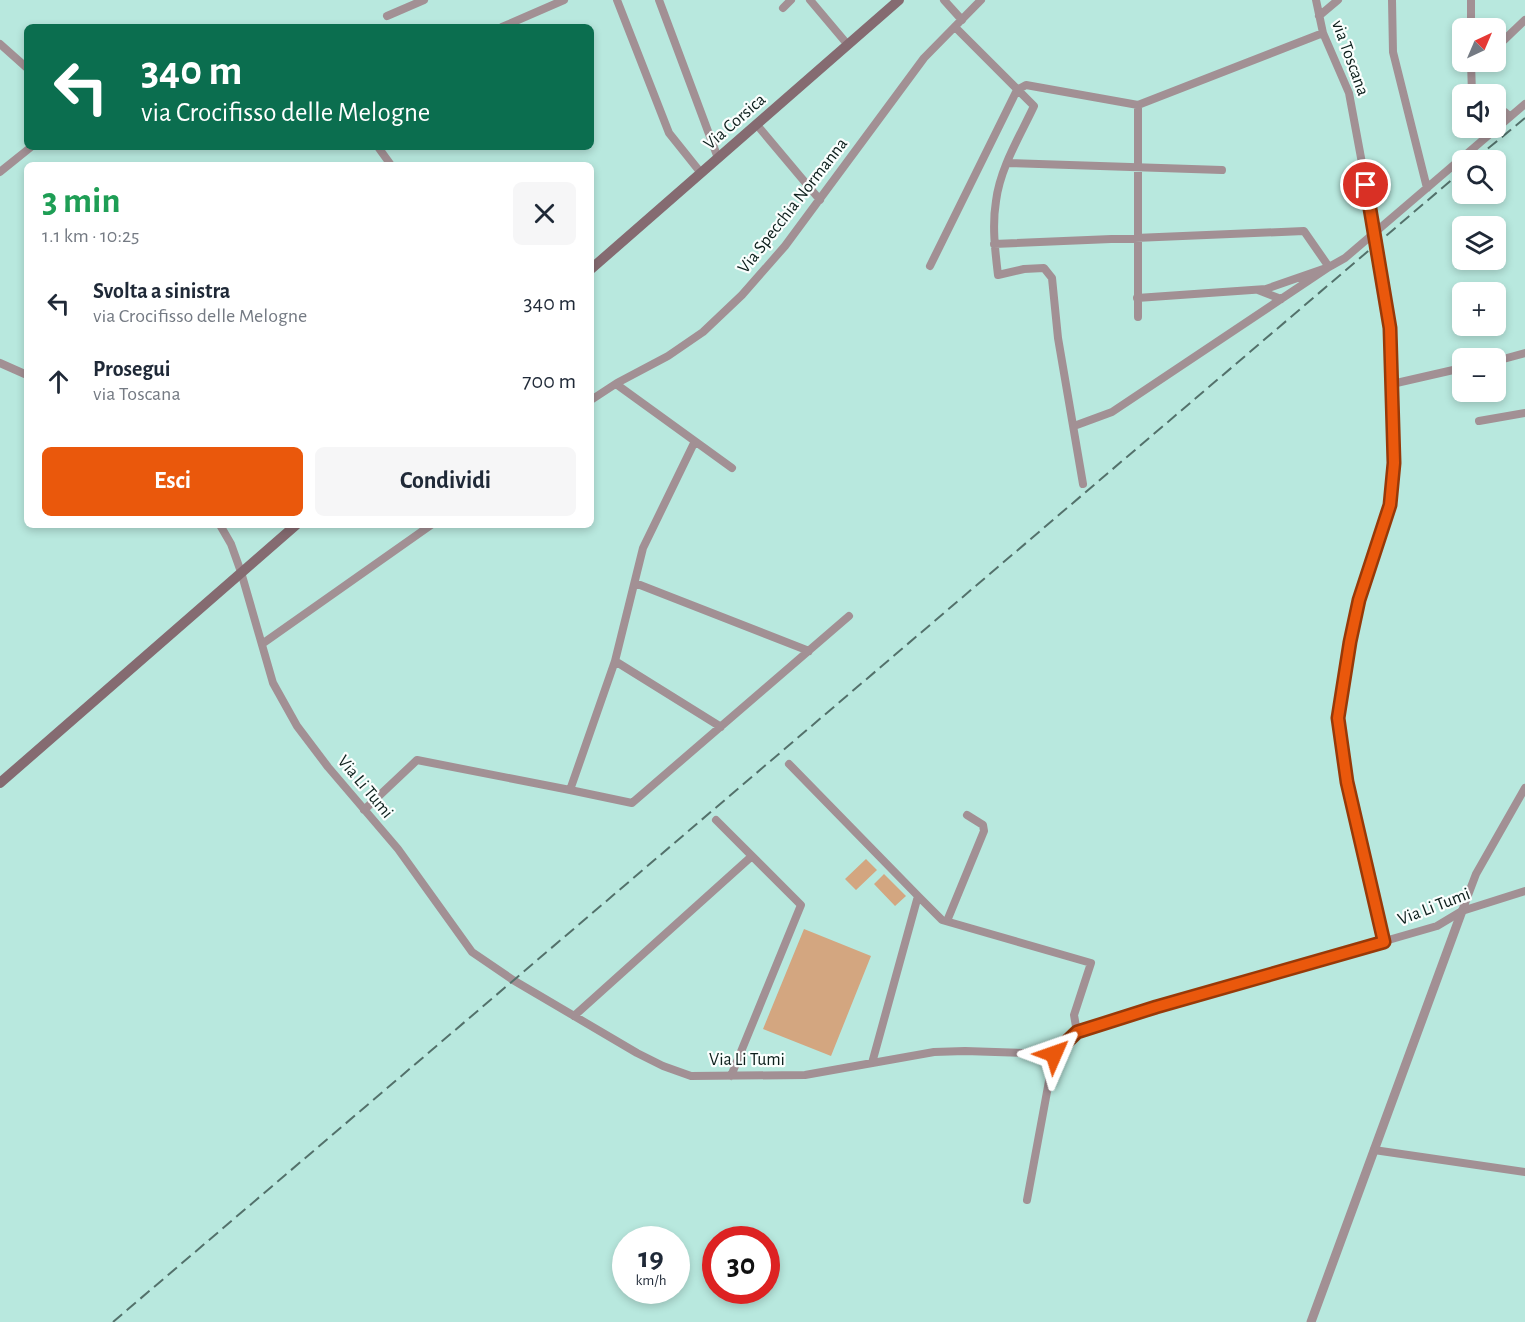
<!DOCTYPE html>
<html lang="it">
<meta charset="utf-8">
<style>
:root{--surface:#fff;--page:#f6f6f7;--text:#1f2937;--muted:#747a83;--accent:#ea580c}
body{margin:0;font-family:"Alegreya Sans",sans-serif;background:var(--page);color:var(--text);height:100vh;display:flex;flex-direction:column;font-size:22px;white-space:nowrap}
*{box-sizing:border-box;margin:0}
p{font-size:20px;color:var(--muted)}
.icon{flex:none;width:33px;height:33px;fill:none;stroke:currentColor;stroke-width:2;stroke-linecap:round;stroke-linejoin:round}
.map{position:relative;flex:1;overflow:hidden}
.side{position:absolute;left:24px;top:162px;width:570px;height:366px;display:flex;flex-direction:column;background:var(--surface);border-radius:9px;box-shadow:0 3px 9px #0003}
.side>*{flex:none}
.top-card{position:absolute;left:24px;top:24px;width:570px;height:126px;border-radius:9px;box-shadow:0 3px 9px #0003;background:#0b6e4f;color:#fff;overflow:hidden}
.needle{width:39px;rotate:44deg}
.buttons{position:absolute;left:1452px;top:18px;display:grid;gap:12px}
.buttons a{display:grid;place-items:center;width:54px;height:54px;border-radius:9px;background:var(--surface);box-shadow:0 3px 9px #0003;font-size:30px}
.speed{position:absolute;left:612px;top:1226px;display:flex;gap:12px;font-size:30px;font-weight:700;text-align:center}
.speed>*{display:grid;place-content:center;width:78px;height:78px;border-radius:50%;background:var(--surface);box-shadow:0 3px 9px #0003;line-height:1}
.speed small{font-size:15px;font-weight:400}
.speed .limit{border:9px solid #d22;background:#fff;color:#111}
.pin{position:absolute;display:grid;place-items:center;width:51px;height:51px;color:#fff;margin:-26px;border:3px solid #fff;border-radius:50%;box-shadow:0 2px 6px #0007}
.me{position:absolute;width:66px;margin:-33px;rotate:47deg;stroke-linejoin:round;filter:drop-shadow(0 0 4px #0008)}
.turn{display:flex;align-items:center;gap:21px;height:126px;padding:0 18px;font-size:27px}
.turn .icon{width:78px;height:78px;stroke-width:2.5}
.turn b{display:block;font-size:42px;line-height:51px}
.round{display:grid;place-items:center;flex:none;width:63px;height:63px;border-radius:9px;background:var(--page)}
.headline{display:flex;align-items:center;justify-content:space-between;height:102px;padding:0 18px}
h1{font-size:36px;font-weight:700;line-height:45px;color:#1e9e55}
.cta{display:flex;gap:12px;margin-top:auto;padding:12px 18px}
.cta a{flex:1;height:69px;border-radius:9px;background:var(--accent);color:#fff;font-size:24px;font-weight:700;line-height:69px;text-align:center}
.cta a+a{background:var(--page);color:var(--text)}
ul{padding:0;list-style:none}
li{display:flex;align-items:center;gap:18px;height:78px;padding:0 18px}
li div{flex:1}
li b{display:block;font-size:22px}
li em{font-style:normal}
.map>svg:first-child{display:block}
.green{fill:#d3a680}
.lines{fill:none;stroke-linecap:round;stroke-linejoin:round}
.minor{stroke:#a29094;stroke-width:8}
.tertiary{stroke:#a29094;stroke-width:9}
.secondary{stroke:#856b71;stroke-width:10}
.rail{stroke:#53716b;stroke-width:2;stroke-dasharray:12 6;stroke-linecap:butt}
.route-casing{stroke:#983908;stroke-width:15}
.route{stroke:#ea580c;stroke-width:10}
.labels{text-anchor:middle;dominant-baseline:central;stroke-width:4.5;stroke-linejoin:round;paint-order:stroke}
.street-label{font-size:18px;fill:#0d1f1c;stroke:#fafefd}
</style>
<div class="map">
<svg width="1525" height="1322" viewBox="0 0 1525 1322">
<rect width="100%" height="100%" fill="#b8e8de"/>
<!-- green -->
<path class="green" d="M866,859L877,870L856,890L845,879Z
M884,874L906,896L895,906L874,884Z
M804,929L871,956L831,1056L763,1029Z"/>
<g class="lines">
<!-- minor -->
<path class="minor" d="M617,0L669,133L701,173
M659,0L718,158
M810,0L848,45
M944,0L962,20
M1316,0L1323,33L1349,93L1377,244L1390,328L1394,463L1390,505L1359,600L1338,718L1347,782L1384,942
M1392,0L1393,52L1427,188
M1471,0V28
M783,8L791,0
M387,16L424,0
M1319,16L1338,0
M502,27L564,0
M955,27L1034,106C1020,136 1000,168 996,201C992,225 995,250 998,275L1024,269L1044,268L1052,278L1058,338L1083,484
M1504,40L1525,20
M0,44L27,68
M1471,62L1472,94
M1138,105V317
M1496,109L1505,112L1510,117
M757,125L820,200
M378,147L391,165
M1007,163L1222,170
M0,172L31,147
M994,244L1304,231L1329,267L1112,412L1074,426
M930,266L1017,90L1026,85L1138,105L1323,33
M1258,290L1281,299
M1137,298L1266,289L1329,267L1345,258L1525,104
M1496,361L1525,353
M0,363L27,375
M616,384L732,468
M1392,384L1462,368
M591,400L617,383L668,356L703,332L742,295L785,246L924,58L981,0
M1479,421L1525,413
M220,525L231,544L241,572L273,683L297,726L328,767L398,849L472,952L513,980L637,1053L663,1066L691,1076L805,1075L934,1052L965,1051L1054,1054L1077,1032L1156,1007L1437,926L1462,911L1525,891
M635,583L809,651
M262,644L431,525
M615,661L721,727
M789,764L918,896L872,1063
M570,790L632,803L849,616
M364,810L417,760L570,790L615,661L643,548L695,441
M716,820L801,905L731,1076
M918,896L942,920L1091,963L1074,1015L1077,1032
M1462,911L1476,874L1525,788
M947,921L984,831L983,825L967,815
M574,1016L752,856
M1374,1150L1525,1172
M1027,1200L1054,1054"/>
<!-- tertiary -->
<path class="tertiary" d="M1311,1322L1462,911"/>
<!-- secondary -->
<path class="secondary" d="M591,269L899,0
M0,783L296,525"/>
<!-- rail -->
<path class="rail" d="M1474,160L1525,118
M113,1322L1462,171"/>
</g>
<g class="lines">
<defs>
<path id="route" d="M1054,1054L1077,1032L1156,1007L1384,942L1347,782L1338,718L1350,642L1359,600L1390,505L1394,463L1390,328L1366,185"/>
</defs>
<!-- route casing -->
<use href="#route" class="route-casing"/>
<!-- route -->
<use href="#route" class="route"/>
</g>
<g class="labels">
<!-- street labels -->
<g class="street-label">
<text transform="translate(1350 58) rotate(70)">via Toscana</text>
<text transform="translate(735 122) rotate(-41)">Via Corsica</text>
<text transform="translate(793 206) rotate(-52)">Via Specchia Normanna</text>
<text transform="translate(365 787) rotate(50)">Via Li Tumi</text>
<text transform="translate(1434 907) rotate(-21)">Via Li Tumi</text>
<text x="747" y="1060">Via Li Tumi</text>
</g>
</g>
</svg>
<div class="buttons">
<a><svg class="needle" viewBox="-14 -14 28 28"><path d="M0-13l5 13h-10z" fill="#e53935"/><path d="M0 13l5-13h-10z" fill="#747a83"/></svg></a>
<a><svg class="icon" aria-label="sound" viewBox="0 0 24 24"><path d="M4 9h4l5-4v14l-5-4H4zM17 9q2 3 0 6"/></svg></a>
<a><svg class="icon" aria-label="search" viewBox="0 0 24 24"><circle cx="10" cy="10" r="6"/><path d="M15 15l6 6"/></svg></a>
<a><svg class="icon" aria-label="layers" viewBox="0 0 24 24"><path d="M12 4l9 5-9 5-9-5zM3 14l9 5 9-5"/></svg></a>
<a>+</a>
<a>−</a>
</div>
<div class="speed"><div>19<small>km/h</small></div><div class="limit">30</div></div>
<div class="pin" style="left:1366px;top:185px;background:#d93025"><svg class="icon" aria-label="arrive" viewBox="0 0 24 24"><path d="M6 21V4h12l-3 4 3 4H6"/></svg></div>
<svg class="me" style="left:1054px;top:1054px" viewBox="-20 -20 40 40"><path d="M0-17L14 15 0 8-14 15z" fill="#ea580c" stroke="#fff" stroke-width="4"/></svg>
<div class="top-card">
<div class="turn"><svg class="icon" aria-label="left" viewBox="0 0 24 24"><path d="M17 20v-9H6M10 6l-5 5 5 5"/></svg><div><b>340 m</b>via Crocifisso delle Melogne</div></div>
</div>
<section class="side">
<div class="headline"><div><h1>3 min</h1><p>1.1 km · 10:25</p></div><a class="round"><svg class="icon" aria-label="close" viewBox="0 0 24 24"><path d="M6 6l12 12M18 6L6 18"/></svg></a></div>
<ul>
<li><svg class="icon" aria-label="left" viewBox="0 0 24 24"><path d="M17 20v-9H6M10 6l-5 5 5 5"/></svg><div><b>Svolta a sinistra</b><p>via Crocifisso delle Melogne</p></div><em>340 m</em></li>
<li><svg class="icon" aria-label="ahead" viewBox="0 0 24 24"><path d="M12 20V5M6 11l6-6 6 6"/></svg><div><b>Prosegui</b><p>via Toscana</p></div><em>700 m</em></li>
</ul>
<div class="cta"><a>Esci</a><a>Condividi</a></div>
</section>
</div>
